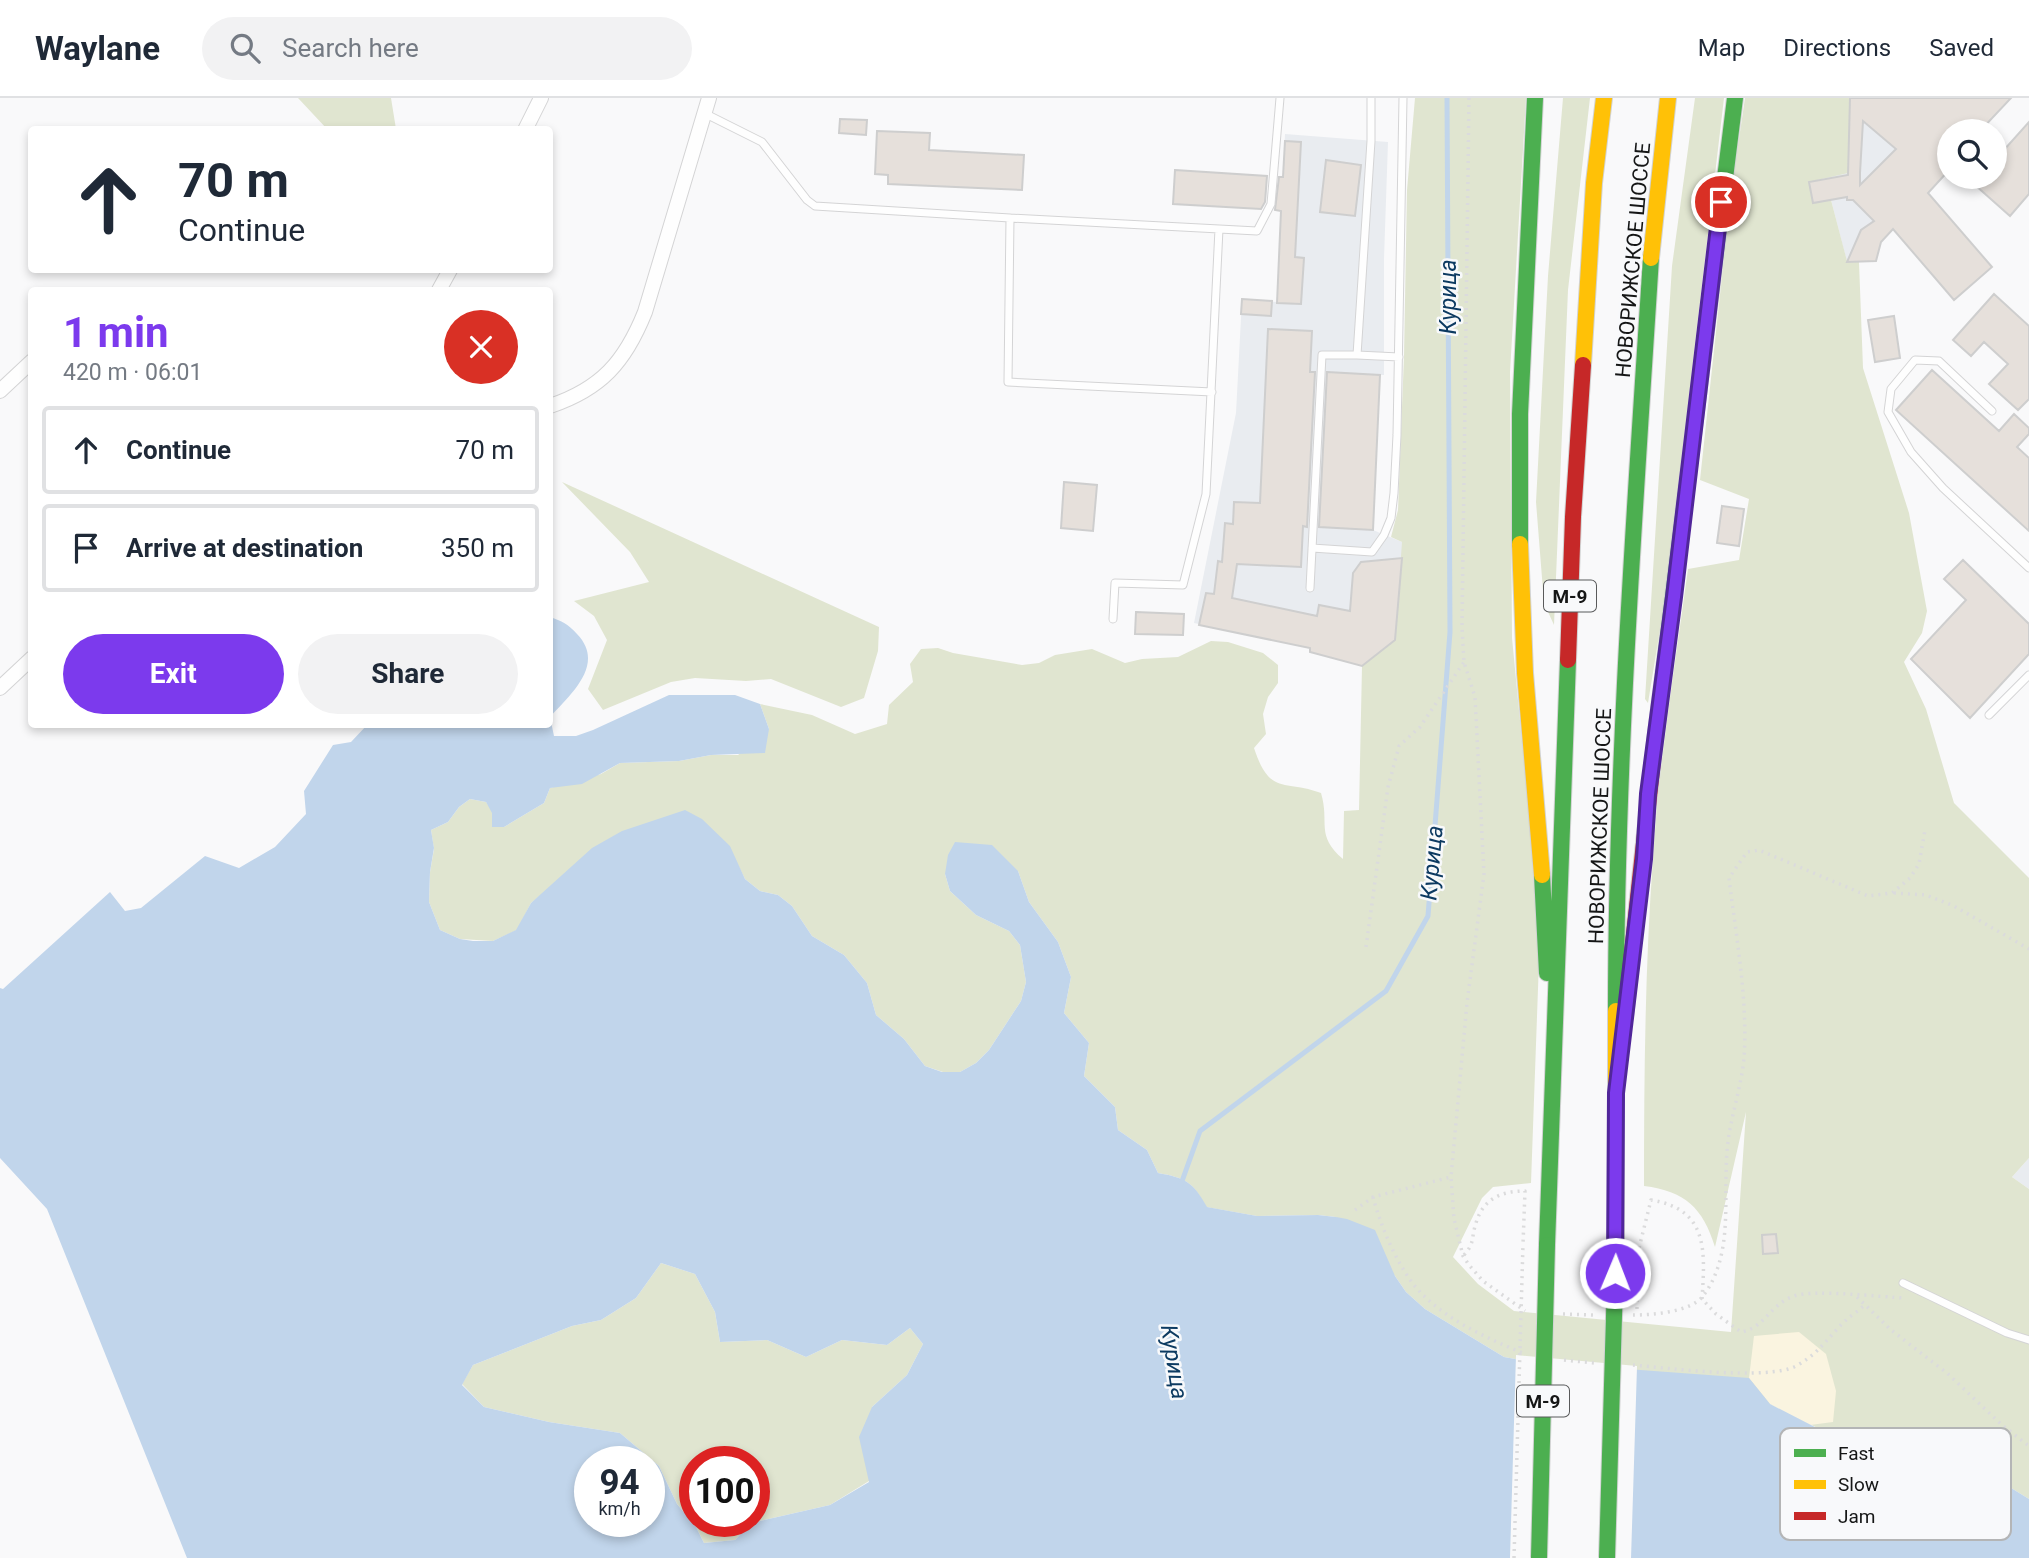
<!DOCTYPE html>
<meta charset="utf-8">
<style>
:root{--surface:#fff;--page:#f2f2f3;--text:#1f2937;--muted:#747a83;--line:#e0e1e3;--accent:#7c3aed}
body{margin:0;font-family:Roboto,sans-serif;background:var(--page);color:var(--text);height:100vh;display:flex;flex-direction:column;font-size:26px;white-space:nowrap}
*{box-sizing:border-box;margin:0}
p{font-size:23px;color:var(--muted)}
.icon{flex:none;width:38px;height:38px;fill:none;stroke:currentColor;stroke-width:2;stroke-linecap:round;stroke-linejoin:round}
.map{position:relative;flex:1;overflow:hidden}
.side{position:absolute;left:28px;top:189px;width:525px;height:441px;display:flex;flex-direction:column;background:var(--surface);border-radius:7px;box-shadow:0 4px 10px #0003}
.side>*{flex:none}
.guide{position:absolute;left:28px;top:28px;width:525px;height:147px;border-radius:7px;box-shadow:0 4px 10px #0003;background:#fff;color:var(--text);overflow:hidden}
.tools{position:absolute;left:1937px;top:21px;display:grid;gap:14px}
.tools a{display:grid;place-items:center;width:70px;height:70px;border-radius:50%;background:var(--surface);box-shadow:0 4px 10px #0003;font-size:35px}
.speed{position:absolute;left:574px;top:1348px;display:flex;gap:14px;font-size:35px;font-weight:700;text-align:center}
.speed>*{display:grid;place-content:center;width:91px;height:91px;border-radius:50%;background:var(--surface);box-shadow:0 4px 10px #0003;line-height:1}
.speed small{font-size:18px;font-weight:400}
.speed .limit{border:10px solid #d22;background:#fff;color:#111}
.pin{position:absolute;display:grid;place-items:center;width:60px;height:60px;color:#fff;margin:-30px;border:4px solid #fff;border-radius:50%;box-shadow:0 2px 7px #0007}
.me{position:absolute;width:77px;margin:-38px;rotate:1deg;stroke-linejoin:round;filter:drop-shadow(0 0 5px #0008)}
.turn{display:flex;align-items:center;gap:24px;height:147px;padding:0 35px;font-size:32px}
.turn .icon{width:91px;height:91px;stroke-width:2.5}
.turn b{display:block;font-size:49px;line-height:60px}
.round{display:grid;place-items:center;flex:none;width:74px;height:74px;border-radius:37px;background:var(--page)}
.headline{display:flex;align-items:center;justify-content:space-between;height:119px;padding:0 35px}
h1{font-size:42px;font-weight:700;line-height:52px;color:var(--accent)}
.action{display:flex;gap:14px;margin-top:auto;padding:14px 35px}
.action a{flex:1;height:80px;border-radius:42px;background:var(--accent);color:#fff;font-size:28px;font-weight:700;line-height:80px;text-align:center}
.action a+a{background:var(--page);color:var(--text)}
ul{padding:0;list-style:none}
li{display:flex;align-items:center;gap:21px;height:88px;margin:0 14px 10px;padding:0 21px;border:4px solid var(--line);border-radius:7px}
li div{flex:1}
li b{display:block;font-size:26px}
li em{font-style:normal}
header{display:flex;align-items:center;gap:42px;box-sizing:border-box;height:98px;padding:0 35px;background:var(--surface);border-bottom:2px solid var(--line)}
header strong{font-size:33px}
nav{display:flex;gap:38px;margin-inline-start:auto;font-size:24px}
.search{width:490px;height:63px;background:var(--page);display:flex;align-items:center;gap:18px;box-sizing:border-box;padding:0 24px;border-radius:38px;color:var(--muted);font-size:26px}
.map>svg:first-child{display:block}
.built{fill:#e9ecf0}
.green{fill:#e0e5d0;fill-rule:evenodd}
.sand{fill:#faf4e0}
.water{fill:#c1d5eb;fill-rule:evenodd}
.pier{fill:#f9f9fa}
.lines{fill:none;stroke-linecap:round;stroke-linejoin:round}
.stream{stroke:#c1d5eb;stroke-width:5}
.building{fill:#e6e0db;stroke:#cecece;stroke-width:2;fill-rule:evenodd}
.lane-casing{stroke:#d4d4d5;stroke-width:9}
.street-casing{stroke:#d4d4d5;stroke-width:16}
.fast-casing{stroke:#d2d3d3;stroke-width:18}
.slow-casing{stroke:#d2d3d3;stroke-width:18}
.jam-casing{stroke:#d2d3d3;stroke-width:18}
.path{stroke:#dbdbdc;stroke-width:3.5;stroke-dasharray:2 5;stroke-linecap:butt}
.lane{stroke:#fefefe;stroke-width:7}
.street{stroke:#fefefe;stroke-width:14}
.fast{stroke:#4caf50;stroke-width:16}
.slow{stroke:#ffc107;stroke-width:16}
.jam{stroke:#c62828;stroke-width:16}
.fast-bridge-casing{stroke:#d2d3d3;stroke-width:18;stroke-linecap:butt}
.path-bridge{stroke:#dbdbdc;stroke-width:3.5;stroke-dasharray:2 5;stroke-linecap:butt}
.fast-bridge{stroke:#4caf50;stroke-width:16}
.route-casing{stroke:#51269a;stroke-width:18}
.route{stroke:#7c3aed;stroke-width:12}
.labels{text-anchor:middle;dominant-baseline:central;stroke-width:5;stroke-linejoin:round;paint-order:stroke}
.shield{fill:#f8f9fb;stroke:#595a5b;stroke-width:2}
.shield-label{font-size:19px;font-weight:bold;fill:#151616}
.street-label{font-size:21px;fill:#151616;stroke:#f8f9fb}
.water-label{font-size:23px;font-style:italic;fill:#0c3a61;stroke:#f8f9fb}
.key{fill:#f8f9fb;stroke:#b4b5b6;stroke-width:2}
.key-label{font-size:19px;fill:#151616}
</style>
<header>
<strong>Waylane</strong>
<div class="search"><svg class="icon" aria-label="search" viewBox="0 0 24 24"><circle cx="10" cy="10" r="6"/><path d="M15 15l6 6"/></svg>Search here</div>
<nav><a>Map</a><a>Directions</a><a>Saved</a></nav>
</header>
<div class="map">
<svg width="2029" height="1460" viewBox="0 0 2029 1460">
<rect width="100%" height="100%" fill="#f9f9fa"/>
<!-- built -->
<path class="built" d="M1850,0H2011L1980,33H1950L1949,71L1881,144L1876,163L1847,164L1831,102L1813,105L1809,84L1827,81Z
M1285,36L1388,44L1384,161V277H1380L1373,432L1402,444V460L1395,542L1362,568L1310,554V550L1194,525L1236,315L1242,201L1277,204Z
M2029,1060V1091L2012,1079Z"/>
<!-- green -->
<path class="green" d="M298,0H391L396,31H327Z
M1415,0H1526L1510,274L1511,412L1512,540L1529,716L1539,863L1531,1085L1493,1089L1482,1100L1453,1159L1478,1186L1514,1213L1731,1234L1746,1014L1715,1149C1703,1110 1685,1093 1644,1088C1644,979 1645,869 1653,760C1659,663 1675,567 1688,471L1739,462L1749,401L1700,382L1731,95L1745,0H1850L1848,75L1809,84L1813,104L1831,102L1847,163L1859,164L1863,270L1909,415L1927,513L1922,535L1904,564L1926,611L1954,705L2029,780V1060L2012,1079L2029,1091V1401L2003,1385L1936,1360L1904,1342L1847,1345L1770,1306L1504,1259L1425,1211L1406,1194L1395,1178L1336,1119L1318,1117L1257,1118L1206,1109C1193,1084 1186,1080 1158,1075L1147,1052L1118,1032L1115,1009L1084,978L1089,945L1064,915L1071,879L1058,844L1029,804L1018,773L945,776L950,793L976,817L1009,833L1020,847L1026,884L1021,903L989,952L976,965L960,974H943L925,968L904,941L876,917L867,885L844,857L812,838L792,808L778,797L760,793L745,781L737,765L552,788L531,805L517,832L493,843L460,841L440,832L429,804L430,774L434,751L431,732L448,724L459,709L470,701L486,704L504,729L544,705L550,690L601,676L620,665L679,663L711,657H738L769,631L760,606L812,617L855,636L887,626L889,607L913,584L910,566L921,551L938,550L953,555L1022,567L1039,565L1055,557L1092,551L1125,565L1142,561L1178,559L1211,543L1228,544L1263,555L1278,567V585L1268,599L1263,616L1266,636L1254,650C1270,699 1285,681 1321,695C1330,725 1315,737 1343,761L1344,713L1359,712L1362,568L1395,542L1402,444L1391,439L1398,412L1404,258L1407,92Z
M1563,0H1590L1568,192L1554,527L1544,505L1536,404L1548,178Z
M1695,0H1724L1665,501L1648,605L1645,601L1672,168Z
M562,384L879,529L878,553L864,600L841,609L771,581L746,583L695,580L671,584L603,612L588,591L607,542L594,518L574,503L649,484L630,454Z
M661,1165L695,1176L715,1214L720,1244L767,1242L806,1259L842,1242L887,1247L910,1230L923,1246L907,1277L872,1309L869,1383L830,1407L751,1425L735,1442L704,1445L696,1429L677,1406L659,1368L620,1335L549,1324L484,1309L462,1286L473,1267L572,1228L601,1222L636,1200ZM695,1363H754V1423H695Z"/>
<!-- sand -->
<path class="sand" d="M1799,1234L1826,1256L1836,1293L1833,1324L1810,1327L1770,1306L1749,1280L1754,1238Z"/>
<!-- water -->
<path class="water" d="M550,519C562,523 568,526 577,536C606,566 571,596 550,619L554,638H576L593,632L669,597H735L760,606L769,631L765,655L711,657L679,663L620,665L582,686L550,690L544,705L504,729H492V715L486,704L470,701L459,709L448,724L431,732L434,750L430,774L429,804L440,832L460,841L473,843H493L516,832L531,805L592,750L622,733L685,712L702,721L730,748L745,781L760,793L778,797L792,808L812,838L844,857L867,885L876,917L904,941L925,968L942,974H960L976,965L989,952L1021,903L1026,884L1020,847L1009,833L976,817L950,793L945,776L948,757L955,744L992,747L1018,773L1029,804L1058,844L1071,879L1064,915L1089,945L1084,978L1115,1009L1118,1032L1147,1052L1158,1075C1186,1080 1193,1084 1207,1109L1257,1118L1318,1117L1336,1119L1347,1121L1375,1132L1395,1178L1406,1194L1425,1211L1504,1259L1532,1264L1749,1280L1770,1306L1846,1345L1904,1342L1936,1360L2003,1385L2029,1401V1460H187L47,1111L0,1060V890L3,891L110,794L125,813L141,810L205,758L239,770L275,749L306,716L304,693L333,647L351,644L367,627L550,626ZM661,1165L695,1176L715,1214L720,1244L767,1242L806,1259L842,1242L887,1247L910,1230L923,1246L907,1277L872,1309L859,1339L869,1384L830,1407L751,1425L735,1442L704,1445L696,1429L677,1406L659,1368L620,1335L549,1324L484,1309L462,1287L473,1267L572,1228L601,1222L636,1200ZM590,1363H649V1423H590Z"/>
<!-- pier -->
<path class="pier" d="M1516,1257L1637,1268L1631,1460H1510Z"/>
<g class="lines">
<!-- stream -->
<path class="stream" d="M1181,1086L1200,1033L1386,893L1428,818L1450,534L1447,0"/>
</g>
<!-- building -->
<path class="building" d="M1850,0H2011L1980,33H1950V71L1928,95L1992,169L1954,202L1893,131L1881,144L1876,163L1847,164L1861,132L1874,123L1853,102H1847V99L1813,105L1809,84L1848,77ZM1863,23L1896,51L1860,87V75Z
M840,21L867,22L866,37L839,35Z
M2029,24V96L2010,118L1966,79H1995V62Z
M877,33L930,35L929,52L1024,57L1022,92L888,86V77L875,76Z
M1285,43L1301,44L1295,159L1304,160L1301,206L1277,205L1281,113L1275,112L1279,79H1283Z
M1326,62L1361,67L1355,118L1320,114Z
M1175,72L1267,78L1265,104L1261,111L1173,106Z
M1994,196L2029,228V301L2018,312L1989,286L2008,266L1984,244L1971,258L1953,242Z
M1242,201L1272,203L1271,218L1241,216Z
M1894,218L1900,260L1875,264L1868,222Z
M1268,231L1312,233L1310,274H1315L1307,429L1303,428L1301,469L1237,466L1232,500L1317,518L1319,507L1350,513L1353,475L1361,464L1402,460L1395,542L1362,568L1310,554V550L1199,527L1206,495L1214,496L1218,463L1222,464L1225,425L1233,426L1234,404L1260,405Z
M1932,272L1999,333L2014,316L2029,330V336L2017,349L2029,360V433L1896,312Z
M1327,274L1380,277L1373,432L1319,429Z
M1064,384L1097,387L1093,433L1061,430Z
M1722,408L1744,411L1739,448L1717,445Z
M1963,462L2029,526V556L1970,620L1911,561L1966,502L1944,481Z
M1136,514L1184,516L1183,537L1135,536Z
M1776,1136L1778,1155L1763,1156L1762,1137Z"/>
<g class="lines">
<defs>
<path id="lane" d="M704,15L762,44L807,102L815,108L1010,120L1008,284L1212,294
M1010,120L1257,133L1271,106L1280,0
M1357,257L1399,259
M1992,313L1939,263L1915,262L1891,291L1888,314L1911,354L1943,390L2029,470
M1312,450L1372,454L1384,437L1391,420L1394,395L1397,337L1403,0
M1310,490L1322,257H1357L1371,43V0
M1113,521L1115,485L1183,487L1206,396L1219,131
M1989,617L2029,577
M1903,1185L2007,1235L2029,1242"/>
<path id="street" d="M525,32L541,0
M439,192L450,172
M0,293L32,263
M550,308C601,291 625,264 645,214L709,0
M0,590L32,560"/>
<path id="fast" d="M1520,446V316L1535,0
M1656,635L1735,0
M1542,777L1547,875
M1616,913C1616,662 1635,411 1651,160
M1547,1147L1568,562"/>
<path id="slow" d="M1651,160L1668,0
M1583,267L1594,85L1604,0
M1520,446L1525,575L1542,777
M1616,913V1149"/>
<path id="jam" d="M1568,562L1573,419L1583,267
M1625,919L1656,635"/>
</defs>
<!-- lane casing -->
<use href="#lane" class="lane-casing"/>
<!-- street casing -->
<use href="#street" class="street-casing"/>
<!-- fast casing -->
<use href="#fast" class="fast-casing"/>
<!-- slow casing -->
<use href="#slow" class="slow-casing"/>
<!-- jam casing -->
<use href="#jam" class="jam-casing"/>
<!-- path -->
<path class="path" d="M1469,0L1462,529L1464,564L1475,599L1484,776L1467,905L1451,1079L1454,1121L1463,1158L1469,1167L1483,1183L1525,1213
M1894,795L1926,797L1954,808L2029,851
M1366,849L1388,689L1399,648L1420,629L1464,564
M1373,1099C1381,1129 1399,1173 1422,1196C1450,1224 1489,1241 1525,1256
M1355,1112L1373,1099L1451,1079
M1639,1150L1651,1102C1709,1111 1705,1154 1702,1201L1716,1216L1741,1234C1765,1230 1770,1206 1794,1198C1813,1191 1881,1199 1905,1200
M1464,1157C1475,1145 1471,1140 1476,1125C1483,1101 1501,1093 1525,1093L1523,1146
M1857,1199L1891,1232L1947,1275L2002,1327L2029,1348
M1563,1216L1594,1217
M1633,1217C1652,1217 1691,1214 1703,1198C1734,1157 1723,1102 1727,1054C1729,1023 1741,992 1744,960C1748,901 1736,839 1729,780L1747,754L1759,752L1868,798L1892,795L1910,780L1919,766L1925,732
M1564,1262L1594,1265
M1633,1267C1668,1270 1768,1283 1796,1268C1815,1258 1826,1243 1840,1228C1847,1220 1857,1214 1865,1207"/>
<!-- lane -->
<use href="#lane" class="lane"/>
<!-- street -->
<use href="#street" class="street"/>
<!-- fast -->
<use href="#fast" class="fast"/>
<!-- slow -->
<use href="#slow" class="slow"/>
<!-- jam -->
<use href="#jam" class="jam"/>
<defs>
<path id="fast-bridge" d="M1539,1460L1547,1147
M1607,1460L1616,1149"/>
</defs>
<!-- fast-bridge casing -->
<use href="#fast-bridge" class="fast-bridge-casing"/>
<!-- path-bridge -->
<path class="path-bridge" d="M1637,1211L1639,1150
M1514,1460L1523,1146"/>
<!-- fast-bridge -->
<use href="#fast-bridge" class="fast-bridge"/>
</g>
<g class="lines">
<defs>
<path id="route" d="M1615,1175L1616,995L1644,761L1648,696L1674,499L1721,104"/>
</defs>
<!-- route casing -->
<use href="#route" class="route-casing"/>
<!-- route -->
<use href="#route" class="route"/>
</g>
<g class="labels">
<!-- shield labels -->
<g class="shield">
<rect x="1544" y="482.5" width="52" height="31" rx="5"/>
<rect x="1517" y="1287.5" width="52" height="31" rx="5"/>
</g>
<g class="shield-label">
<text x="1570" y="498">М-9</text>
<text x="1543" y="1303">М-9</text>
</g>
<!-- street labels -->
<g class="street-label">
<text transform="translate(1633 162) rotate(-85)">НОВОРИЖСКОЕ ШОССЕ</text>
<text transform="translate(1600 728) rotate(-88)">НОВОРИЖСКОЕ ШОССЕ</text>
</g>
<!-- water labels -->
<g class="water-label">
<text transform="translate(1448 199) rotate(-90)">Курица</text>
<text transform="translate(1432 765) rotate(-85)">Курица</text>
<text transform="translate(1174 1264) rotate(81)">Курица</text>
</g>
</g>
<!-- legend -->
<rect x="1780" y="1330" width="231" height="112" rx="10" class="key"/>
<rect x="1794" y="1351" width="32" height="8" fill="#4caf50"/>
<rect x="1794" y="1382" width="32" height="9" fill="#ffc107"/>
<rect x="1794" y="1414" width="32" height="8" fill="#c62828"/>
<g class="key-label">
<text x="1838" y="1362">Fast</text>
<text x="1838" y="1393">Slow</text>
<text x="1838" y="1425">Jam</text>
</g>
</svg>
<div class="tools">
<a><svg class="icon" aria-label="search" viewBox="0 0 24 24"><circle cx="10" cy="10" r="6"/><path d="M15 15l6 6"/></svg></a>
</div>
<div class="speed"><div>94<small>km/h</small></div><div class="limit">100</div></div>
<div class="pin" style="left:1721px;top:104px;background:#d93025"><svg class="icon" aria-label="arrive" viewBox="0 0 24 24"><path d="M6 21V4h12l-3 4 3 4H6"/></svg></div>
<svg class="me" style="left:1615px;top:1175px" viewBox="-20 -20 40 40"><circle r="17" fill="#7c3aed" stroke="#fff" stroke-width="3"/><path d="M0-11L8 9 0 5-8 9z" fill="#fff"/></svg>
<div class="guide">
<div class="turn"><svg class="icon" aria-label="ahead" viewBox="0 0 24 24"><path d="M12 20V5M6 11l6-6 6 6"/></svg><div><b>70 m</b>Continue</div></div>
</div>
<section class="side">
<div class="headline"><div><h1>1 min</h1><p>420 m · 06:01</p></div><a class="round" style="background:#d93025;color:#fff"><svg class="icon" aria-label="close" viewBox="0 0 24 24"><path d="M6 6l12 12M18 6L6 18"/></svg></a></div>
<ul>
<li><svg class="icon" aria-label="ahead" viewBox="0 0 24 24"><path d="M12 20V5M6 11l6-6 6 6"/></svg><div><b>Continue</b></div><em>70 m</em></li>
<li><svg class="icon" aria-label="arrive" viewBox="0 0 24 24"><path d="M6 21V4h12l-3 4 3 4H6"/></svg><div><b>Arrive at destination</b></div><em>350 m</em></li>
</ul>
<div class="action"><a>Exit</a><a>Share</a></div>
</section>
</div>
